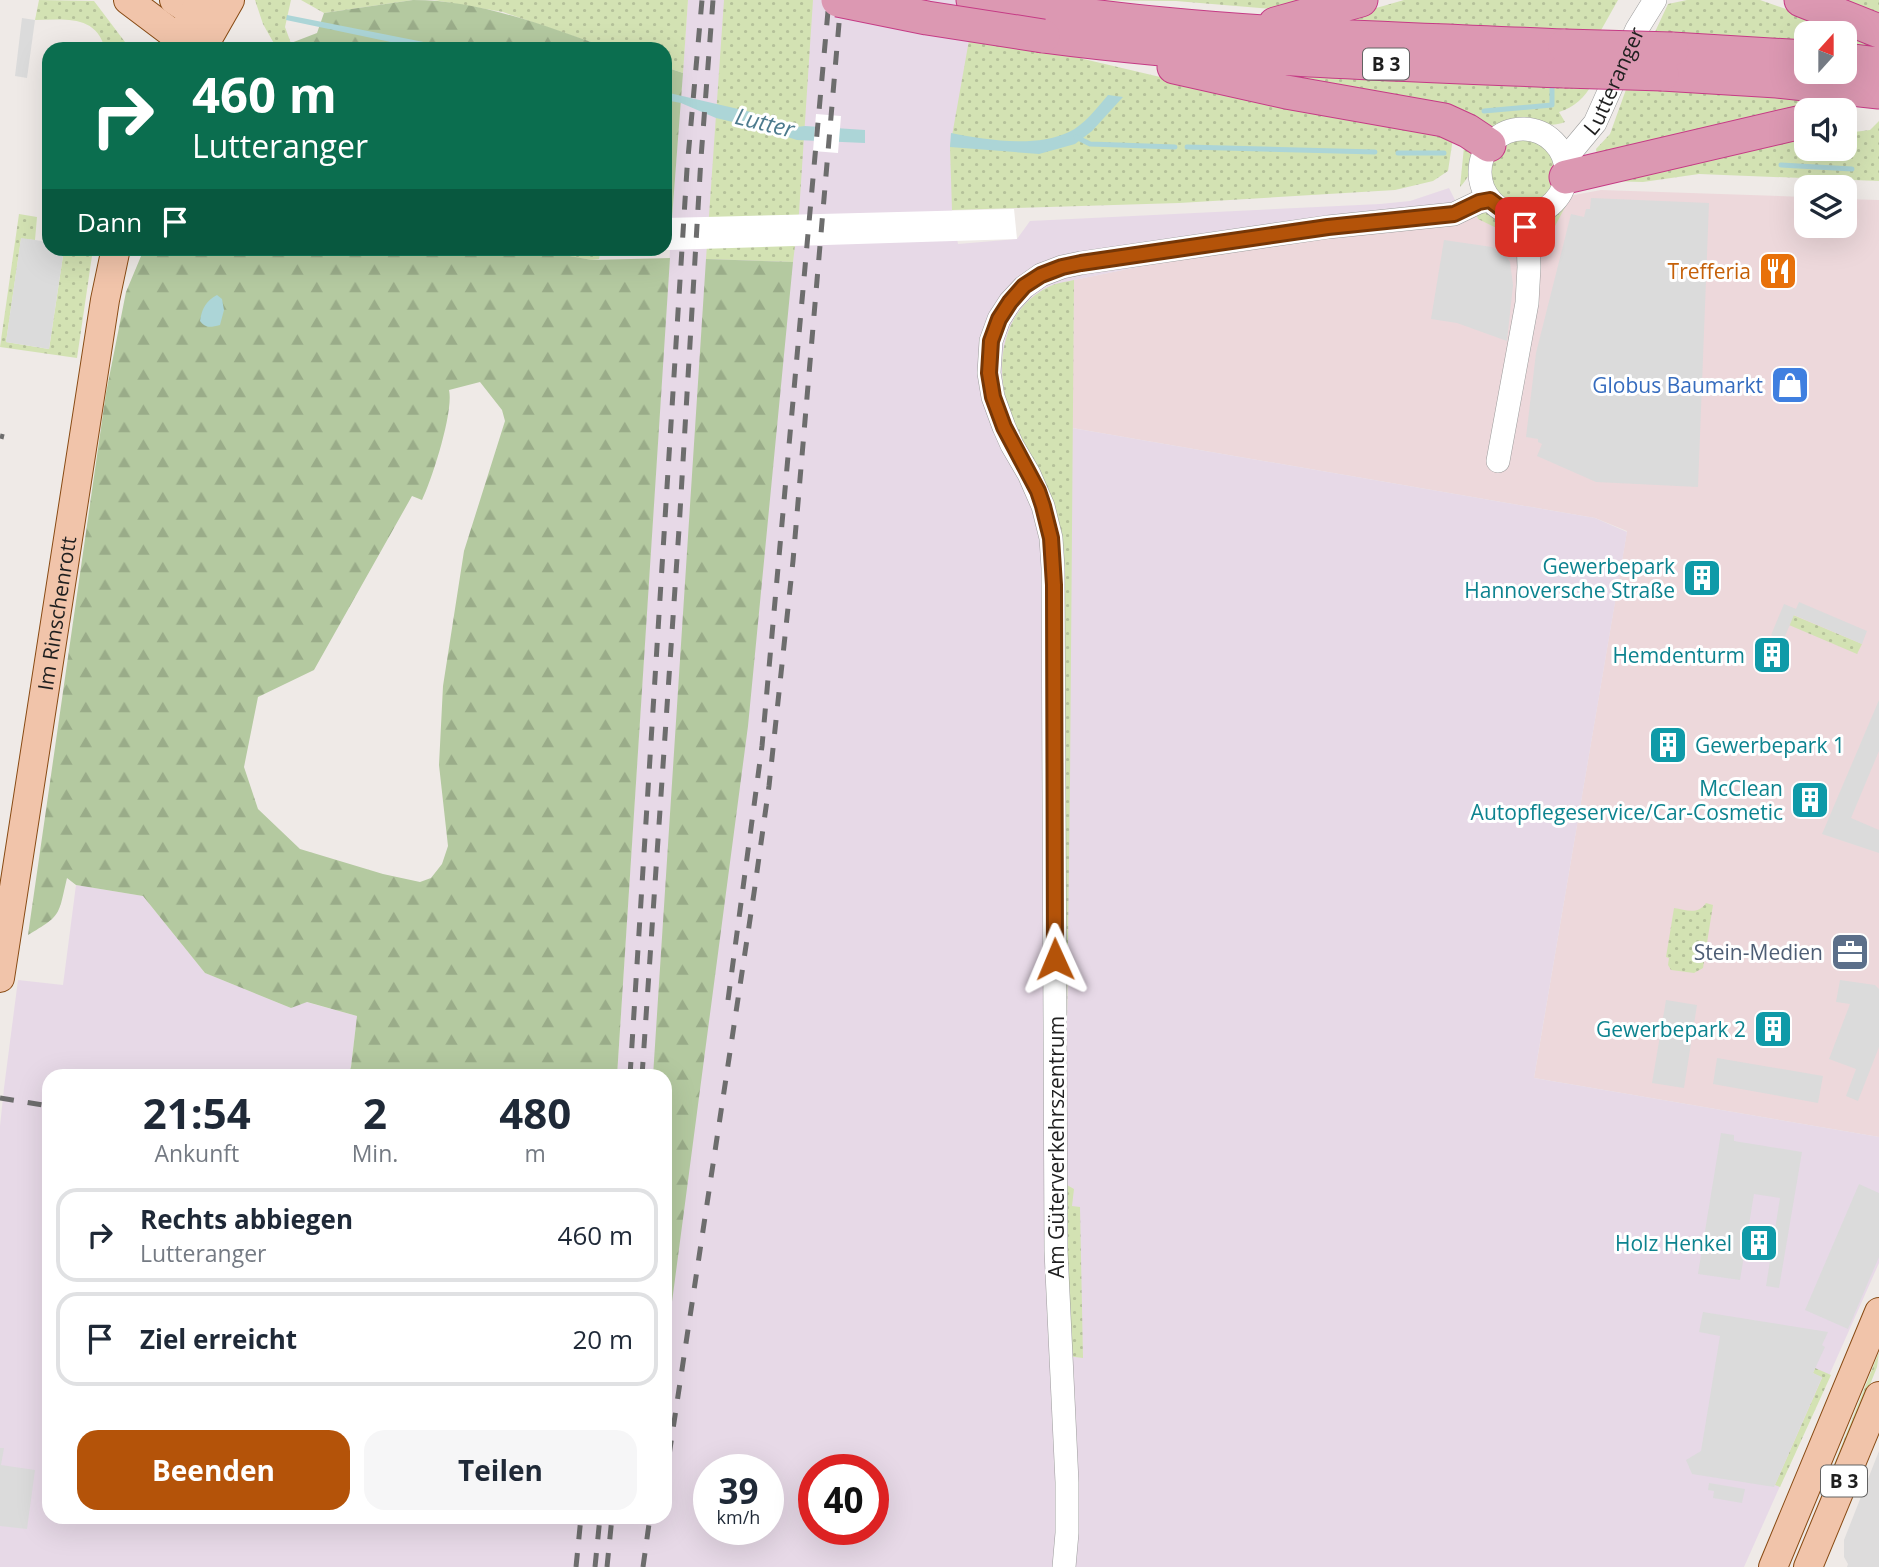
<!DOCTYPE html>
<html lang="de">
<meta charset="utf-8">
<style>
:root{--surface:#fff;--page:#f6f6f7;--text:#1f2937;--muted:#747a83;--line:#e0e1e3;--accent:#b45309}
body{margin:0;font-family:"Open Sans",sans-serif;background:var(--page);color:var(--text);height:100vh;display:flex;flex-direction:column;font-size:26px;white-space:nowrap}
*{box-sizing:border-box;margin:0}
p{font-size:23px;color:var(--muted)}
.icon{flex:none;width:38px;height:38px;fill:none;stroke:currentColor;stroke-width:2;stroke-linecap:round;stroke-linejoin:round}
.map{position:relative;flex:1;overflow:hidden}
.side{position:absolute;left:42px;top:1069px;width:630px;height:455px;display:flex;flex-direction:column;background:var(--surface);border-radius:21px;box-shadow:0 7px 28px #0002}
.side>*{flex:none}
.hud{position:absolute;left:42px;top:42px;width:630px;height:214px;border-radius:21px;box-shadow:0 7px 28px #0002;background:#0b6e4f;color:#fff;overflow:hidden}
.needle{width:46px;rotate:21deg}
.fabs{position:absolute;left:1794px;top:21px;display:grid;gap:14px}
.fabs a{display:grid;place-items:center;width:63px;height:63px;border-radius:14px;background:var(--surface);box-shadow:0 7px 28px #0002;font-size:35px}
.speed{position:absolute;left:693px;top:1454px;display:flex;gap:14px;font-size:35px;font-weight:700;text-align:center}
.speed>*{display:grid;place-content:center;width:91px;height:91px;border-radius:50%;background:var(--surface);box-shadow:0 7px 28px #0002;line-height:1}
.speed small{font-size:18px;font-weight:400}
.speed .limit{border:10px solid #d22;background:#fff;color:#111}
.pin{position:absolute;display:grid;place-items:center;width:60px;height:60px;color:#fff;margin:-30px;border-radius:14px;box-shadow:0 4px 10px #0006}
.me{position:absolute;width:77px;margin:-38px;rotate:359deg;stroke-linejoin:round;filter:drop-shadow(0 0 5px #0008)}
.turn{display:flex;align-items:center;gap:24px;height:147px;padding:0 35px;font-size:32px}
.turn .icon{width:91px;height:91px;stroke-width:2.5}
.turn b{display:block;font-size:49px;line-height:60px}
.then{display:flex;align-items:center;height:66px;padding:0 35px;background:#0003;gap:14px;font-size:26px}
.eta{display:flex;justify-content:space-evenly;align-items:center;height:119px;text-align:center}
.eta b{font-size:42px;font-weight:700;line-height:49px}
.cta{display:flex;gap:14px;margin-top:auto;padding:14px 35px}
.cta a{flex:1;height:80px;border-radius:21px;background:var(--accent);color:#fff;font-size:28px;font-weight:700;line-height:80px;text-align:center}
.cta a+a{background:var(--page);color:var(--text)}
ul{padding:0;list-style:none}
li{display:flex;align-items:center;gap:21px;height:94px;margin:0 14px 10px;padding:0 21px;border:4px solid var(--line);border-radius:21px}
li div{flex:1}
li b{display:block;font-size:26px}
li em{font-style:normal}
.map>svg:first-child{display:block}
.residential{fill:#dddcdc}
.commercial{fill:#edd8db}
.industrial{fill:#e7d9e7;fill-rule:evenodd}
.grass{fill:url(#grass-dots)}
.forest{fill:url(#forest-firs);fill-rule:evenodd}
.parking{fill:#dbdbdb}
.water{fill:#acd5d7}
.pier{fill:#fff}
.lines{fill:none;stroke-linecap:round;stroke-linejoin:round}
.stream{stroke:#acd5d7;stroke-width:5}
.minor-casing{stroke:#9c9c9c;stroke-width:24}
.major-casing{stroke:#884a13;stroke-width:30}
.highway-casing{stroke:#c53b85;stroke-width:35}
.minor{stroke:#fff;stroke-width:23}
.major{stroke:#f1c4aa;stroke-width:28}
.highway{stroke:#dc98b2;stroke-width:33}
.rail{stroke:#6d6d6d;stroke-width:5;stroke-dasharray:14 14;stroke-linecap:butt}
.highway-bridge-casing{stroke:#c53b85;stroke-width:35;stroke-linecap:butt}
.highway-bridge{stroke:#dc98b2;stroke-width:33}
.route-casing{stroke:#753606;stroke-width:18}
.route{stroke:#b45309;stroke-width:12}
.labels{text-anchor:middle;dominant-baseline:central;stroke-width:6;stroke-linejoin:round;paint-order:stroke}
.shield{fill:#fff;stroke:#626262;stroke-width:2}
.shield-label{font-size:19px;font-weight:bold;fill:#1f1f1f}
.street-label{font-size:21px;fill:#1f1f1f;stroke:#fff}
.food-label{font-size:21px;fill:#c56008;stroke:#fff;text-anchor:end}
.shop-label{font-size:21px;fill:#366cbe;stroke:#fff;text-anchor:end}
.culture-label{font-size:21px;fill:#0d838f;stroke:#fff;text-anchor:end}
.service-label{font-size:21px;fill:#4e5e75;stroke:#fff;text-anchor:end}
.water-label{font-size:23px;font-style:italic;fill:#4c7a8d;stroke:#fff}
</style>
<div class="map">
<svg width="1879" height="1567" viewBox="0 0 1879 1567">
<defs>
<pattern id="grass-dots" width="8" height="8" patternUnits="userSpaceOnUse" patternTransform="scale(1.75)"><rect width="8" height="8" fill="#d3e2b3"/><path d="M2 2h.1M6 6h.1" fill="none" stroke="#b5c19a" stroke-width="1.8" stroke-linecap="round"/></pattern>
<pattern id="forest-firs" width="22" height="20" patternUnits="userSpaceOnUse" patternTransform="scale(1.75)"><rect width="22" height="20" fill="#b4c9a0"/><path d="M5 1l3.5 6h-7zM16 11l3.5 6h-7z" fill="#9aac89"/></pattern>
</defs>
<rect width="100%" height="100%" fill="#efeae7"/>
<!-- residential -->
<path class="residential" d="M1879,1451V1567H1847L1848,1564L1844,1557V1540Z"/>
<!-- commercial -->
<path class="commercial" d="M1601,190L1806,197V226H1844L1845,199L1879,200V1137L1534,1078L1627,531L1595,518L1072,428L1074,280L1206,253L1476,213Z"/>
<!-- industrial -->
<path class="industrial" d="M688,0H978L952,210L958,244L1017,239L1030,221L1380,204L1410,201L1449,188L1464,218L1206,253L1074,280L1072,428L1595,518L1627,532L1534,1078L1879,1137V1263L1744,1567H0V1126L4,1088L18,980L63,985L76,885L143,896L205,973L291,1008L306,1002L357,1016L351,1067L348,1076H49V1517H665V1076H617L672,218ZM709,1470H768V1530H709ZM814,1470H873V1530H814Z"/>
<!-- grass -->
<path class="grass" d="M39,0L94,1L125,42L124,49H105C96,14 64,20 35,20Z
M255,0H291L285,27L293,49H279L276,47L263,24Z
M301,0H413L324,13Z
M434,0H688L683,73L665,67V49H611L503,12Z
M724,0H813L799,213L793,262L706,259Z
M1065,0H1322L1272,9L1176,1Z
M1404,0H1618L1600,32L1324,23Z
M1687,0H1760L1879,41V51L1845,48L1844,33H1806V43L1654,34L1668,4Z
M1830,0H1879V19Z
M969,40L1041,49L1284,106L1453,138L1448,171L1433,181L1395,190L1179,203L952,210L950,147Z
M1222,66L1593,83C1584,98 1575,107 1559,112L1565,122C1552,127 1544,124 1531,121C1516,119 1501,124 1489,134Z
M1628,84L1860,101L1598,162L1596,149L1610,134Z
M1879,121V181L1699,174L1643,182L1605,181L1806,133V149H1844L1845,130L1846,133L1870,130Z
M1489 171a34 34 0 1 1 68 0a34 34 0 1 1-68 0Z
M1464,147L1470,148C1475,164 1471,175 1460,187Z
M1570,192H1573L1554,228L1549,229C1551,214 1561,204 1570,192Z
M1487,212L1504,218L1515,233L1511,235L1478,219L1476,213Z
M19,214L37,217L35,240L21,239L6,342L49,349L64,249H93L77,358L0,347Z
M525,249H601L599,259L592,260Z
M1074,280L1070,782L1065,1184L1074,1189L1072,1206L1080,1207L1083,1358L1067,1356L1061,811L1063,546C1060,528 1057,511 1050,494C1041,471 1026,451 1016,428C993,380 995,314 1048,287C1056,283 1065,282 1074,280Z
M1793,615L1862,644L1857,654L1789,625Z
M1706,903L1713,905L1703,968L1694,973L1671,970L1668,965L1669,958L1666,957L1674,908C1686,910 1698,915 1706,903Z
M1879,1352L1877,1367L1827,1493L1823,1492Z
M1815,1368L1831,1375L1780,1487L1775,1485L1822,1378L1813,1373Z"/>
<!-- forest -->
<path class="forest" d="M413,0C482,0 547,27 611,49H293L291,43L317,33L324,13Z
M665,67L683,73L672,218H665Z
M525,248L592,260L670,258L617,1076H348L351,1067L357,1016L307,1002L291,1008L205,973L143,896L76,885L67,878C58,916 62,915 28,935L106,393L126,292L144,249ZM480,382L502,410L505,421L464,551L443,686L439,765L448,846L442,864L431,878L420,882L383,874L300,849L258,809L244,767L258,697L314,670L412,496L422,500C432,480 454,411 449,390Z
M706,259L793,262L748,726L665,1355V1076H653Z"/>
<!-- parking -->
<path class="parking" d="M22,18L35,20L27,78L15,76Z
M1591,198L1709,203L1698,487L1596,482L1537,456L1542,444L1538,442V439L1526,437L1536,353L1571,214L1584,217L1586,209H1590Z
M21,238L49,242V248L64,249L49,349L6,342Z
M1444,240L1492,247L1506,256L1510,262L1513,285L1507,341L1457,323L1431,319Z
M1799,602L1867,631L1862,644L1794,615L1783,641L1771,635L1784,604L1796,609Z
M1879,700V751L1851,818L1879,830V853L1822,834Z
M1840,980L1875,985L1879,989V1047L1858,1101L1846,1096L1856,1069L1829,1059L1850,1004L1836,1002Z
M1666,1000L1697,1005L1684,1088L1652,1083Z
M1717,1058L1823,1076L1818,1103L1713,1084Z
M1721,1133L1734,1135V1141L1802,1152L1779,1288L1766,1286L1780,1198L1754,1194L1740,1280L1698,1274Z
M1859,1184L1879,1193V1257L1848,1329L1805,1310Z
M1703,1312L1828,1332L1822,1345L1825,1347L1813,1373L1822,1377L1774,1487L1692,1474L1686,1460L1701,1451L1720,1336L1699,1332Z
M0,1448H4L1,1465L35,1470L27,1529L0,1526Z
M1709,1483L1745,1489L1742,1503L1713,1498L1714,1491L1708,1490Z"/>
<!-- water -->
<path class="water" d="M287,15L459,49H424L286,20Z
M665,92L751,112L778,125L788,128L805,126L865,130V143L797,140L762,129L716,118L681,103L665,100Z
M1108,95L1123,97L1092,131L1075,144L1039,154L950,147L951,133C986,140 1036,148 1069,132C1084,125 1097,108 1108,95Z
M217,295L222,299L224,310L220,325C211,327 206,329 200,321C202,308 206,301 217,295Z"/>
<!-- pier -->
<path class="pier" d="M816,114L841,116L838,153L813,151Z
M1014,209L1017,239L603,252L604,249L665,248V218Z"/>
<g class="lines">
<!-- stream -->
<path class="stream" d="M1484,111L1552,105V89
M1076,137L1090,144L1175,147
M1187,147L1375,152
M1398,153H1444
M1781,165L1852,169"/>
<defs>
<g id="minor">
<circle cx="1523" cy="172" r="43"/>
<path id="s1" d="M1565,159L1595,123L1637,29L1655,0"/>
<path d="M1498,461L1527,303L1529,267L1528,239L1525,227L1516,214"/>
<path d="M1064,1567L1067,1533V1482L1056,1251L1053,568L1051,538L1043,506L1029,474L1012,445L1004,427L993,397L989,373L991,341L999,319L1010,302L1024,287L1041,275L1062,267L1081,263L1328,227L1454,214L1479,202L1490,200"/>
</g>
<g id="major">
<path d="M128,0L193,49"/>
<path d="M174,0L210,24"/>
<path d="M174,49L201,0"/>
<path d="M202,49L230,0"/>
<path id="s2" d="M0,978L105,300L116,248"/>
<path d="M1773,1567L1879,1312"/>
<path d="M1808,1567L1879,1396"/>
</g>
<path id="highway" d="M973,0C1036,9 1099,18 1163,24C1297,37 1431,40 1565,46
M1801,0L1879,31
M1275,24L1361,0
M1043,36C1216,59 1391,64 1565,71
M1672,49L1806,57
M1844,60L1879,64
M1174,67L1286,92L1444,120L1468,131L1489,145
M1662,74L1777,81L1879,92
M1566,177L1806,121"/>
</defs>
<!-- minor casing -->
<use href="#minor" class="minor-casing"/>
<!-- major casing -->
<use href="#major" class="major-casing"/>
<!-- highway casing -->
<use href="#highway" class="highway-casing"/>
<!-- minor -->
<use href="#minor" class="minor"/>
<!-- major -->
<use href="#major" class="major"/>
<!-- highway -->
<use href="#highway" class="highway"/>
<!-- rail -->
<path class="rail" d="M0,436L4,437
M728,1000L762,746L829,0
M630,1076L687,169L702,0
M642,1076L679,529L701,158L713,0
M0,1098L49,1106
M665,1482L754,893L769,786L793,561L841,0
M576,1567L581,1517
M595,1567L600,1517
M607,1567L612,1517
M643,1567L650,1517"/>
<defs>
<path id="highway-bridge" d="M838,0L927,18L1043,36
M1565,46L1672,49
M1565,71L1662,74"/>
</defs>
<!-- highway-bridge casing -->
<use href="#highway-bridge" class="highway-bridge-casing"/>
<!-- highway-bridge -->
<use href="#highway-bridge" class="highway-bridge"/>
</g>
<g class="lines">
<defs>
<path id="route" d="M1055,959L1054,585L1051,538L1043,506L1038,491L1004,427L993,397L989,373L991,341L999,319L1010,302L1024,286L1041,275L1062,267L1081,263L1328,227L1454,214L1479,202L1490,200L1502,209L1516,214L1525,227"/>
</defs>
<!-- route casing -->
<use href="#route" class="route-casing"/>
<!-- route -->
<use href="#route" class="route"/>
</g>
<!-- icons -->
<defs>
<symbol id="restaurant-square" viewBox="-11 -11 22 22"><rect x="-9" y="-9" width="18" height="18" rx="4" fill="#e8710a" stroke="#fff"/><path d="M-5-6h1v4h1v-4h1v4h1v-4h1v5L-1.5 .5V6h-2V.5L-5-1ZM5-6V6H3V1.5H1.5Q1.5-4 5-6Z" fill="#fff"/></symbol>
<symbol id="shop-square" viewBox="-11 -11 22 22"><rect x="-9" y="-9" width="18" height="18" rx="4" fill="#3f7fe0" stroke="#fff"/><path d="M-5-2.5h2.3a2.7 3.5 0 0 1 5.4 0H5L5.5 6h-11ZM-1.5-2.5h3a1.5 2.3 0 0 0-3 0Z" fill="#fff"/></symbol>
<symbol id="building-square" viewBox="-11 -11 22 22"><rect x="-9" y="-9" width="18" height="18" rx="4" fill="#0f9aa8" stroke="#fff"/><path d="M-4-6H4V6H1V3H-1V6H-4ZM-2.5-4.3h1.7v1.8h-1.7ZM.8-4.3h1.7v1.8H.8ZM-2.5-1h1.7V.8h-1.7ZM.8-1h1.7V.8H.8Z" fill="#fff"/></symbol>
<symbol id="office-square" viewBox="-11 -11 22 22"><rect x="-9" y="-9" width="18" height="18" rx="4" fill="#5c6f8a" stroke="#fff"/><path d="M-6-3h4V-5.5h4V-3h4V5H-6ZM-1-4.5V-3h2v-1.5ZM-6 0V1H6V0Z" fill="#fff"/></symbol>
</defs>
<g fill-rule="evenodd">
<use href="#restaurant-square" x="1756" y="249" width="44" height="44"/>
<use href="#shop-square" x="1768" y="363" width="44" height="44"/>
<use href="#building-square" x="1680" y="556" width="44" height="44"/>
<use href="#building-square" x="1750" y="633" width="44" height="44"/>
<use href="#building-square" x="1646" y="723" width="44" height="44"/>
<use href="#building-square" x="1788" y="778" width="44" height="44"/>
<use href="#office-square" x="1828" y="930" width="44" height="44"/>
<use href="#building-square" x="1751" y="1007" width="44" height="44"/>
<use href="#building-square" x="1737" y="1221" width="44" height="44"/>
</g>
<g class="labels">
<!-- shield labels -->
<g class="shield">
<rect x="1363" y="48.5" width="46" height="31" rx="5"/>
<rect x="1821" y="1465.5" width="46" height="31" rx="5"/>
</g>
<g class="shield-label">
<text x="1386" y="64">B 3</text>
<text x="1844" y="1481">B 3</text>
</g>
<!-- street labels -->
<g class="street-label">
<text stroke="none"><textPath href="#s1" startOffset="93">Lutteranger</textPath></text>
<text stroke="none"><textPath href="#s2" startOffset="369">Im Rinschenrott</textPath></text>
<text transform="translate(1056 1147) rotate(-90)">Am Güterverkehrszentrum</text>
</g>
<!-- food labels -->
<g class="food-label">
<text x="1751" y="271">Trefferia</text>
</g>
<!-- shop labels -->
<g class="shop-label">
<text x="1763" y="385">Globus Baumarkt</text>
</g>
<!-- culture labels -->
<g class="culture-label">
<text x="1675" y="566">Gewerbepark<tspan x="1675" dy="24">Hannoversche Straße</tspan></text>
<text x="1745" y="655">Hemdenturm</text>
<text x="1695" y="745" text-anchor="start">Gewerbepark 1</text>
<text x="1783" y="788">McClean<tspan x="1783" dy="24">Autopflegeservice/Car-Cosmetic</tspan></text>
<text x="1746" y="1029">Gewerbepark 2</text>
<text x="1732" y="1243">Holz Henkel</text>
</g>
<!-- service labels -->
<g class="service-label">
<text x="1823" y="952">Stein-Medien</text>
</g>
<!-- water labels -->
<g class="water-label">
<text transform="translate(765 122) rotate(14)">Lutter</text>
</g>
</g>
</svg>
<div class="fabs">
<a><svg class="needle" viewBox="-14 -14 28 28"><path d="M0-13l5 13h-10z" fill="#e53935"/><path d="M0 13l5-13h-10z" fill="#747a83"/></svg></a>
<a><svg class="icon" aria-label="sound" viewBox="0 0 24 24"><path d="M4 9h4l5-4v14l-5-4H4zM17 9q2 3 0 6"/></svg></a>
<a><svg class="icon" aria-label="layers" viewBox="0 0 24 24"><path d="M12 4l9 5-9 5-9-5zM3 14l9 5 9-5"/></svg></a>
</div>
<div class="speed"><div>39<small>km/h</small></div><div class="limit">40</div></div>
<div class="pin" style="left:1525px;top:227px;background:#d93025"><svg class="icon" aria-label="arrive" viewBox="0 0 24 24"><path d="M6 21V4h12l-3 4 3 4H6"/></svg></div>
<svg class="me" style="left:1055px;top:959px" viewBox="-20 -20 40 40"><path d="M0-17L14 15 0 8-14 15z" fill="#b45309" stroke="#fff" stroke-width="4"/></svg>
<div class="hud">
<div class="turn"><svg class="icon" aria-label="right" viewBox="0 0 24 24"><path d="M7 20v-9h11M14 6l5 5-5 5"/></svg><div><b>460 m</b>Lutteranger</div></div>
<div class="then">Dann<svg class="icon" aria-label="arrive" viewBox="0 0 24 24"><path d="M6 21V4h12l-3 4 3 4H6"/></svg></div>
</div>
<section class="side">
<div class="eta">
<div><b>21:54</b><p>Ankunft</p></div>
<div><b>2</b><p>Min.</p></div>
<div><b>480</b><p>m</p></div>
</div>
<ul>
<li><svg class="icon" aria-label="right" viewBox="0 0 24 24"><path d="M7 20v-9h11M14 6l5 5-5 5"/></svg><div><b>Rechts abbiegen</b><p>Lutteranger</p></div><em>460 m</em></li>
<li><svg class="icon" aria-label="arrive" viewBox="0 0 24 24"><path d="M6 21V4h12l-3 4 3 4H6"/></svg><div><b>Ziel erreicht</b></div><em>20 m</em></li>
</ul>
<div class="cta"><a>Beenden</a><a>Teilen</a></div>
</section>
</div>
